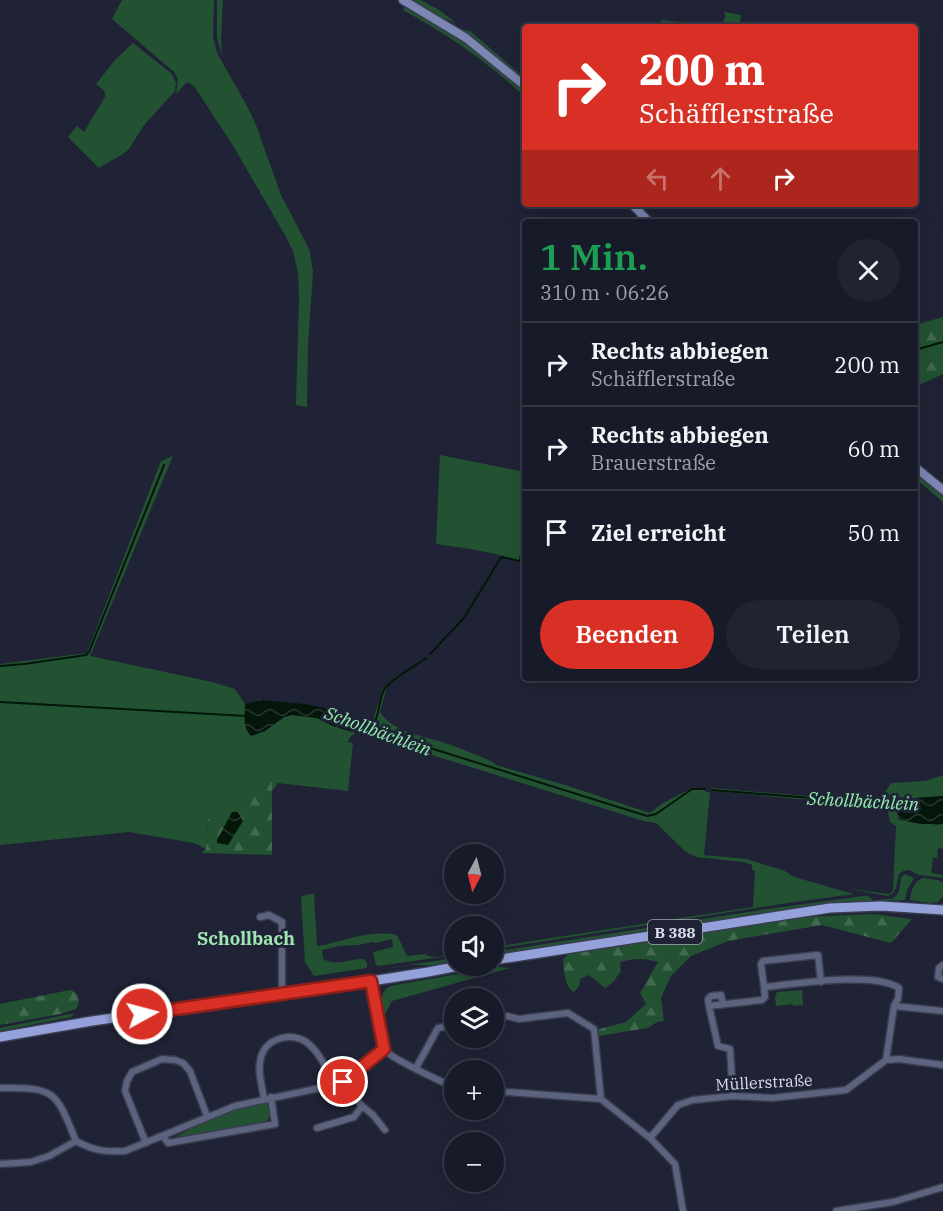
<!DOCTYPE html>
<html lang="de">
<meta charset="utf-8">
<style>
:root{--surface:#171a28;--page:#202330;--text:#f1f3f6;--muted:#9ea1a8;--line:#363845;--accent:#d93025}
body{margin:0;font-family:"IBM Plex Serif",serif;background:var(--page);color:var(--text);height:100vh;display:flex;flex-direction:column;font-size:22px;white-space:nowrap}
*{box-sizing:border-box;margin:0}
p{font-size:20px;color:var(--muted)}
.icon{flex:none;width:33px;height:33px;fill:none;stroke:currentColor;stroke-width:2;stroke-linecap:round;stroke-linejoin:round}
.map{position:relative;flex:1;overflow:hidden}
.drawer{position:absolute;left:522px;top:219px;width:396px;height:462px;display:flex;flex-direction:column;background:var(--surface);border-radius:6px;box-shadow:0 6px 24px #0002,0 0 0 2px var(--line)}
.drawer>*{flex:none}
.top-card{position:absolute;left:522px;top:24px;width:396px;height:183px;border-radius:6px;box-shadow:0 6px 24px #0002,0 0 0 2px var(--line);background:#d93025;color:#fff;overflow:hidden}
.needle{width:39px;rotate:187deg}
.controls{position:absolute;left:444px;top:844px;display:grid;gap:12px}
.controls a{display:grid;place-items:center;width:60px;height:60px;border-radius:50%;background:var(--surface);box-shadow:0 6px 24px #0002,0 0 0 2px var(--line);font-size:30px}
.pin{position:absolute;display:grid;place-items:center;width:51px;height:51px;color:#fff;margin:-26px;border:3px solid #fff;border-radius:50%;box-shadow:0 2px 6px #0007}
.me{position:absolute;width:66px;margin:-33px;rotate:83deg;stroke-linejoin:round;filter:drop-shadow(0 0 4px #0008)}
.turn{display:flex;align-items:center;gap:21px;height:126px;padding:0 18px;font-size:27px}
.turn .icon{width:78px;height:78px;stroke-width:2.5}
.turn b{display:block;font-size:42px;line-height:51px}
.lanes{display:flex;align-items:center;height:57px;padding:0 18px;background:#0003;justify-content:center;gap:30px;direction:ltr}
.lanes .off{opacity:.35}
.round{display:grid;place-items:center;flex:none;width:63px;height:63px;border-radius:32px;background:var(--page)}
.summary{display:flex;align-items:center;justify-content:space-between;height:102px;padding:0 18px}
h1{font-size:36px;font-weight:600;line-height:45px;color:#1e9e55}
.primary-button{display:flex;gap:12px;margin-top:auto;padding:12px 18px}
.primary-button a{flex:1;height:69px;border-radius:36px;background:var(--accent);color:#fff;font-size:24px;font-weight:600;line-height:69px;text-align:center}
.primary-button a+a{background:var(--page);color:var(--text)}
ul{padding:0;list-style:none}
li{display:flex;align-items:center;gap:18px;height:84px;padding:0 18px;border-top:2px solid var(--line)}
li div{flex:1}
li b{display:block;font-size:22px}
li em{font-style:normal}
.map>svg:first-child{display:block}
.green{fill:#225232}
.forest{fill:url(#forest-firs)}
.water{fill:url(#water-waves)}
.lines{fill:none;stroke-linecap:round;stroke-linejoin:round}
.stream{stroke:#031609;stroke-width:2}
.minor-casing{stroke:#393d4e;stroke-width:9}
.secondary-casing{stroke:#393d4e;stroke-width:11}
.primary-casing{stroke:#393d4e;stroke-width:12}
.minor{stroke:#5c637e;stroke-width:6}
.secondary{stroke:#7b86b2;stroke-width:8}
.primary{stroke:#94a1da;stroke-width:9}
.route-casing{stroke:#8d1f18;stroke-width:15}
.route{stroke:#d93025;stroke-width:10}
.labels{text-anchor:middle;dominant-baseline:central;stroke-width:6;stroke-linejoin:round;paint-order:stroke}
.shield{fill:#1f2335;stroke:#a1a5b3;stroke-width:1.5}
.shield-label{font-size:15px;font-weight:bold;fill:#d9dde9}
.street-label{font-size:16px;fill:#d9dde9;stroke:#1f2335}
.water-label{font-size:18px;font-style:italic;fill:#90eeab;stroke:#1f2335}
.neighbourhood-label{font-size:18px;font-weight:bold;fill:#9fe5b2;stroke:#1f2335}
</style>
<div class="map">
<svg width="943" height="1211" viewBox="0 0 943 1211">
<defs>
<pattern id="forest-firs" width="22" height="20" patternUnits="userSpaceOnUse" patternTransform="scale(1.5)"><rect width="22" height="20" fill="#225232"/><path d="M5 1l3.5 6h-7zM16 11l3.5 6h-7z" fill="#426a50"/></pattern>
<pattern id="water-waves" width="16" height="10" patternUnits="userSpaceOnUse" patternTransform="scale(1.5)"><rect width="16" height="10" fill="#031609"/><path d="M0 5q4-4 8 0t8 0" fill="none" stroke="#27372d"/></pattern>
</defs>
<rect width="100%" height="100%" fill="#1f2335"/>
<!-- green -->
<path class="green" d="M122,0H214L213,37L217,53L247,106L256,125L281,195L306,243L310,252L313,272L308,346L307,407L296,405V403L299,297L298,273L293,251L285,235L232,144L194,86L187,82L176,94L178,79L174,72L112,19Z
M217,0H223L221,40L222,56L217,37Z
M411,0H421L439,10L456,23L438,16Z
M406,6C449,30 489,58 525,92V97C488,62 447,34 403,10Z
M724,12L741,15L739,27H660L661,20L719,26C723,22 727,18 724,12Z
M460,29L470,31L525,78V81Z
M133,43L172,74L176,83L175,91L144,125L129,149L123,154L99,168L68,137L77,126L84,132L105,97C106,90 101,88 96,84L115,60Z
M440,455L525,472V538L522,557L525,562V566C506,552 460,548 436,544Z
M173,456L90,656L212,682L235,689L245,704V719L253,735L265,731L284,717L292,715L317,718L333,726L356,733L351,736L347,742L353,743L348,791L278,783L272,791L271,780L251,779L238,798L208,819L206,849L194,843L129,832L0,845V664L87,653L161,461Z
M915,473L943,496V502L915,478Z
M426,657L427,658L387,686L380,712C393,733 426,736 448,744C463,749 478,756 493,762L496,765L565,785L650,813L663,803L692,788H706L705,792H710L704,855L746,859L785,871L794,877L854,894L788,903L494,949V947L753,907L755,871L752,870V865L744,862L696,857L686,852L656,823L644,821L419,751L387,743L384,740L394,737C384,734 377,732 372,723L383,689L385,686L416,666Z
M943,775V796L915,798L897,805L898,818L937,825L943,824V849L938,848L937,858H933L931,873L943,875V878L919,875L909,870L903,871L899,874C896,883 898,894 887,896L851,889L889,894L893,891L896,826L890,822L887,807L711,791V788L879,802L891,783L926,781Z
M905,874L914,878L907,890L905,900L880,901L881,899C900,901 899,892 901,877Z
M922,878L938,880L943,883V896L938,902L930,903L910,900C911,890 913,884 922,878Z
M309,894H314L317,946L325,945C348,939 373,930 397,935L407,956L425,954C433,960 445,955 454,954V955L379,966L376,965L373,953L374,952L393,947L392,939L375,943L373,942L358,945L339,946L322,950L323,959C336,967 351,958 364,959L367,963V968L314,976L305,962L301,897Z
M863,896C868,896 871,896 872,901L824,904L494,955V952L761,910Z
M454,958V962L435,965H406L383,969Z
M498,967L510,968L392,1001L384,1016C382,1003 378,994 390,986Z
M802,990L803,1005L793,1006V1004L776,1006L775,997L777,992Z
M215,997L216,999L170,1006H126L127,1004L172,1003Z
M75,1013L71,1017L61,1019L0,1031V1028Z
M264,1102C273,1108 273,1117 264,1123L177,1138L175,1137C203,1123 233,1108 264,1102Z"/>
<!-- forest -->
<path class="forest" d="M943,317V374L915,387V325Z
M261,776L272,780V855L201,853L206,849L208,819L238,798L251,779Z
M868,914C884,914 897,918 912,919L891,943L822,925L728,941L691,956L671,976L661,998L664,1021L657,1022L648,1028L598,1036L599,1029L626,1022L646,1004L640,993L658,962C645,958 634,958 620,962L621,971L613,982L605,988L589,975L580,979L579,986L574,992C564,986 564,970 563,960L568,954L575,951L786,918Z
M70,990C79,992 81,1002 76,1009L60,1014L0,1025V1004Z"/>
<!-- water -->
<path class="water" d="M261,700C285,703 310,702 333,711C347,716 356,729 372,720C374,732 385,734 395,737L384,740L372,736L349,731L333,726L317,718L292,715L284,717L265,731L251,736C242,726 245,715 245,704Z
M943,796V824H921L900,820L898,818L897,801L915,798Z
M232,812H238L243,821L228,845L217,843V840Z"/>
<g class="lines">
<!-- stream -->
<path class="stream" d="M915,350L943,342
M520,561L522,548L525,534
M430,654L464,618L500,559L503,557L519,561L525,565
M0,666L24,664L86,655L89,652L164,465
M0,702L246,716
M372,727C380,716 378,702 384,690C389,680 416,666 426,658
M395,737L647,816L656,814L692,789H705
M712,790L898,805"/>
<defs>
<path id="minor" d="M260,917L269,915L282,922V994
M943,965L939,968L938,977L943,979
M371,981C372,989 383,1047 386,1051C393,1059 436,1079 449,1085L454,1087
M764,987L761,964L763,961L818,955L821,982
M709,1006L708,999L711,996L721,995L723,1004
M494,1018L507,1016L519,1019L568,1013L594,1029L601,1099
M886,1060L894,1006
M416,1068L438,1028L454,1025
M343,1082L362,1106L373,1115L385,1130
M0,1088C56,1087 56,1092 76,1141C95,1151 104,1152 125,1151L235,1106L334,1085L343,1082L384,1049
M494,1091L601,1099L650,1138L675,1164L683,1211
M733,1096L730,1049L718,1046L709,1006L762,1000L765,997L764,987C794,984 875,971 899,988L898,999L894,1006L943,1011
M264,1099C262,1085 257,1071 261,1057C267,1036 295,1031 310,1045C322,1056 327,1071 334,1085
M317,1128L354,1117L362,1106
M163,1136L168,1143L275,1124L271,1097
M650,1138L678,1105L693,1100L733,1096L772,1098L846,1090L886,1060L899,1059L943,1065
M146,1143L125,1091L127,1081L132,1072L162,1059L175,1060L183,1063L190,1071L207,1116
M0,1164L31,1162L49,1156L76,1141
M836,1211L893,1202L943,1187"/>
<path id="secondary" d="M403,0L466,38L525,86
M632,204L649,222
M915,467L943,490"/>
<path id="primary" d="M494,960L830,908L881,906L943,910
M0,1037L92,1021L340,986L428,972L459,966"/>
</defs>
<!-- minor casing -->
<use href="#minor" class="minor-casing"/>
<!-- secondary casing -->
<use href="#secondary" class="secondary-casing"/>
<!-- primary casing -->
<use href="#primary" class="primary-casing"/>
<!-- minor -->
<use href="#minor" class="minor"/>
<!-- secondary -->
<use href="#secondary" class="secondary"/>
<!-- primary -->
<use href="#primary" class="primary"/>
</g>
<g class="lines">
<defs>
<path id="route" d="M142,1014L371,981L384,1049L343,1082"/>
</defs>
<!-- route casing -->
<use href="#route" class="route-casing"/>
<!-- route -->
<use href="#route" class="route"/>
</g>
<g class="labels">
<!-- shield labels -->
<rect class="shield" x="648" y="920" width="54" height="24" rx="4.5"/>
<g class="shield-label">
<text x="675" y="932">B 388</text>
</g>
<!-- street labels -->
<g class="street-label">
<text transform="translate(764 1082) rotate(-3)">Müllerstraße</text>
</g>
<!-- water labels -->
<g class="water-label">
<text transform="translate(378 731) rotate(20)">Schollbächlein</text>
<text transform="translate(863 801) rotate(3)">Schollbächlein</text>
</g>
<!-- neighbourhood labels -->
<g class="neighbourhood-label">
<text x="246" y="938">Schollbach</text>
</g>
</g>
</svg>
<div class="controls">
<a><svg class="needle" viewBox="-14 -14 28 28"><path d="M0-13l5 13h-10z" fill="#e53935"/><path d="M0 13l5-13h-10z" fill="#9ea1a8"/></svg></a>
<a><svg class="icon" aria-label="sound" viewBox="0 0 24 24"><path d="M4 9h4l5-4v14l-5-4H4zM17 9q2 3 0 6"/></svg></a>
<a><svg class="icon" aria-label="layers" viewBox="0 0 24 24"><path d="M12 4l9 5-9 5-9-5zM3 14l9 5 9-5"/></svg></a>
<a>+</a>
<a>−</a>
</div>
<div class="pin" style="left:343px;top:1082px;background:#d93025"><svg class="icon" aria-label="arrive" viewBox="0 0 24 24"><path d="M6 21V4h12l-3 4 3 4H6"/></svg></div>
<svg class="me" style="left:142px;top:1014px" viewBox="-20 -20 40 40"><circle r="17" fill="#d93025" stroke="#fff" stroke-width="3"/><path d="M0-11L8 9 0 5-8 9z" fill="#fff"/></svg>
<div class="top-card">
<div class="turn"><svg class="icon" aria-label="right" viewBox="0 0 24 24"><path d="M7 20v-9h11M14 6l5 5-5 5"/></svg><div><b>200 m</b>Schäfflerstraße</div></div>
<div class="lanes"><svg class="icon off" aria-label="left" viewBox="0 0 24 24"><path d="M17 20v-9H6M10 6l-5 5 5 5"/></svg><svg class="icon off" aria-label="ahead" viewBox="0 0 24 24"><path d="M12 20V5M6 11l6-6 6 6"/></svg><svg class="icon" aria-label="right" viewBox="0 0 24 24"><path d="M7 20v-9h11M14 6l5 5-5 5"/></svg></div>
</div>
<section class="drawer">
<div class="summary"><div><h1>1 Min.</h1><p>310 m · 06:26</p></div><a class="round"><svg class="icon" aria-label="close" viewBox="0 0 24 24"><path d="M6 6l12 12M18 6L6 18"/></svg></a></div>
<ul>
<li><svg class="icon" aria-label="right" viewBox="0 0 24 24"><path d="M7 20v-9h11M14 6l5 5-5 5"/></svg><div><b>Rechts abbiegen</b><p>Schäfflerstraße</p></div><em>200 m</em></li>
<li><svg class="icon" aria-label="right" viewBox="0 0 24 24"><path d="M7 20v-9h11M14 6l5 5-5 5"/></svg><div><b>Rechts abbiegen</b><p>Brauerstraße</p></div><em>60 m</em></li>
<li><svg class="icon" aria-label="arrive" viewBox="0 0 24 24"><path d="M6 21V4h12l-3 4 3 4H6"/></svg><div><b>Ziel erreicht</b></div><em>50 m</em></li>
</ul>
<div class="primary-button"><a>Beenden</a><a>Teilen</a></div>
</section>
</div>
